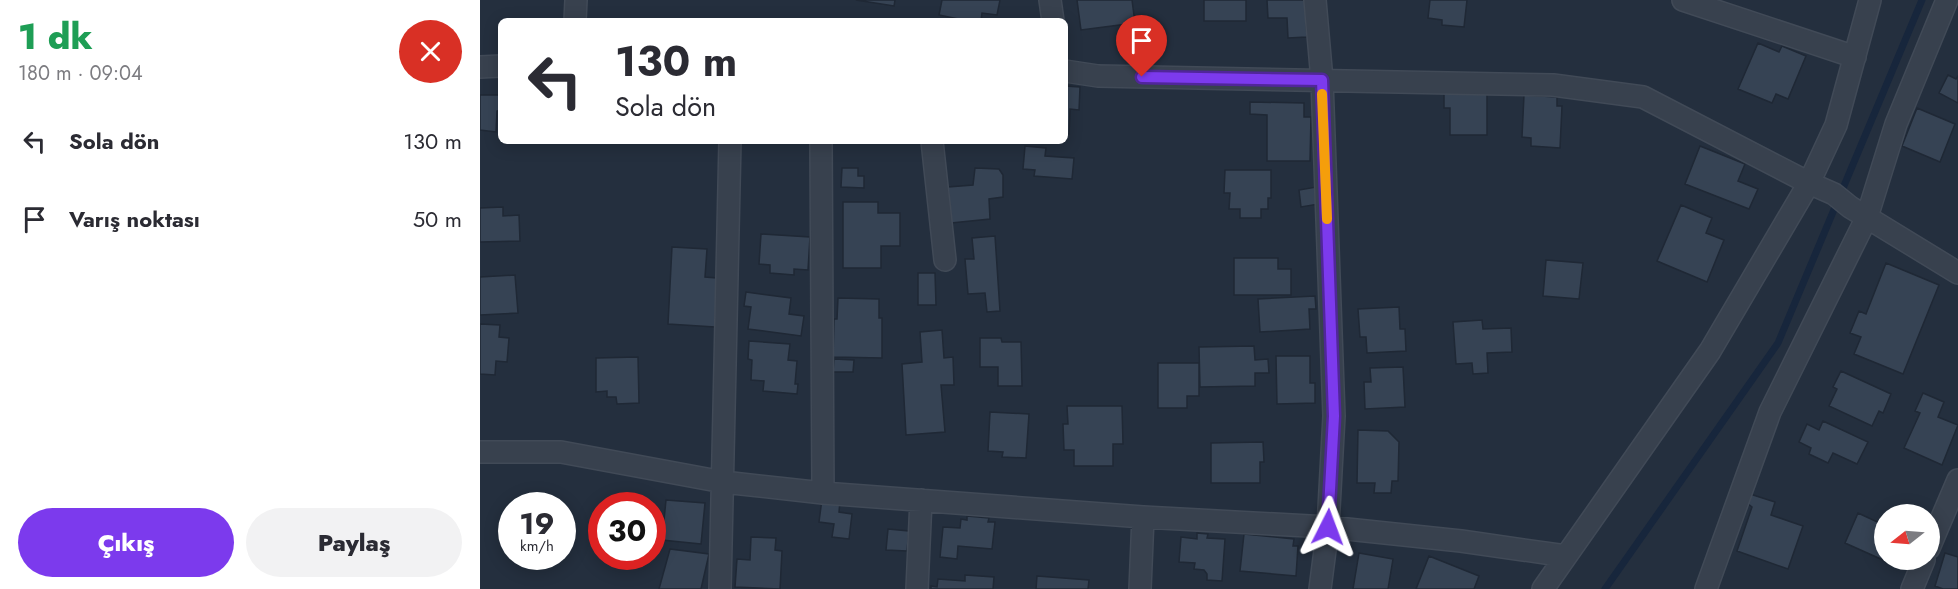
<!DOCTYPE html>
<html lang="tr">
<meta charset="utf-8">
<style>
:root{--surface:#fff;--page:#f2f2f3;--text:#2b2b33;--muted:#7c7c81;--accent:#7c3aed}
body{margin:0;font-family:Jost,sans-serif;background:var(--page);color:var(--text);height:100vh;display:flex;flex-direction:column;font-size:22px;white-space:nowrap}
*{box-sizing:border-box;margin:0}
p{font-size:20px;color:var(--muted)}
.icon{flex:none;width:33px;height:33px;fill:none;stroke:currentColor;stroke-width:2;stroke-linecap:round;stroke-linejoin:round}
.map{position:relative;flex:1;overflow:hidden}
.panel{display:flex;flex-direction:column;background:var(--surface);width:480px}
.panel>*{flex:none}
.hud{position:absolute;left:18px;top:18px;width:570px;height:126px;border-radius:9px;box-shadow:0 3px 15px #0003;background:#fff;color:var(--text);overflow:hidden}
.needle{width:39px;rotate:253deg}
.controls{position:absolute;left:1394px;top:504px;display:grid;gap:12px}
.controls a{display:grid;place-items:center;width:66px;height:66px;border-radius:50%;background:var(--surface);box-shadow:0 3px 15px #0003;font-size:30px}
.speed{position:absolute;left:18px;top:492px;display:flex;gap:12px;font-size:30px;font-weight:700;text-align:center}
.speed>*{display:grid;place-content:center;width:78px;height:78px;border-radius:50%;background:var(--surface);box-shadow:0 3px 15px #0003;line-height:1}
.speed small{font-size:15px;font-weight:400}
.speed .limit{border:9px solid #d22;background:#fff;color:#111}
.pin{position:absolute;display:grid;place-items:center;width:51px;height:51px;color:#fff;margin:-62px -26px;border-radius:50% 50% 50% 0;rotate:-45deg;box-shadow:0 0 6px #0007}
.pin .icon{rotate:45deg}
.me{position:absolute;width:66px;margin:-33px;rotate:3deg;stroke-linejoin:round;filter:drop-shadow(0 0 4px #0008)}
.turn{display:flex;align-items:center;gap:21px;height:126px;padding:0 18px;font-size:27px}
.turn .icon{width:78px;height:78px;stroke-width:2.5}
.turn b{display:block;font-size:42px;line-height:51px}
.round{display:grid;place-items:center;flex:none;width:63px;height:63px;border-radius:32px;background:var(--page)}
.summary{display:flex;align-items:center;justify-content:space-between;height:102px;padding:0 18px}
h1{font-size:36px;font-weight:800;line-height:45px;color:#1e9e55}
.cta{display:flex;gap:12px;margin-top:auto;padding:12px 18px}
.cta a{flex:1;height:69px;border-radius:36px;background:var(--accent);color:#fff;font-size:24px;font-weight:800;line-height:69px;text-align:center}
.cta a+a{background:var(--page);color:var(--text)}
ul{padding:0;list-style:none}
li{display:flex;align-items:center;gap:18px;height:78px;padding:0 18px}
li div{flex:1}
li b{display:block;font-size:22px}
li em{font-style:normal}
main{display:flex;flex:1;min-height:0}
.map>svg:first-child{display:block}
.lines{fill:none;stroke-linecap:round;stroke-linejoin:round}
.stream{stroke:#17263c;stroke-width:7}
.building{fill:#364354;stroke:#1f2835;stroke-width:1.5}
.minor-casing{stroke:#414a57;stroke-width:24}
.minor{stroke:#38414e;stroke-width:21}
.route-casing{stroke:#51269a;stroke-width:15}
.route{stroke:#7c3aed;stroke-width:10}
.slow{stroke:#f59e0b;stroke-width:10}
</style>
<main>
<section class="panel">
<div class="summary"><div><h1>1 dk</h1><p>180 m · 09:04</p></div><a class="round" style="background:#d93025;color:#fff"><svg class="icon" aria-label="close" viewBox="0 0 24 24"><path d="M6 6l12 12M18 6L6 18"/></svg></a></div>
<ul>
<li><svg class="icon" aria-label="left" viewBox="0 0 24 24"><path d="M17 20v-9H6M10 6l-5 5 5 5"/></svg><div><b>Sola dön</b></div><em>130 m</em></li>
<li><svg class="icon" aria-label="arrive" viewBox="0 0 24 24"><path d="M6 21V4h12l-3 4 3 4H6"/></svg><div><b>Varış noktası</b></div><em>50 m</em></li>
</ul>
<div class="cta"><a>Çıkış</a><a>Paylaş</a></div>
</section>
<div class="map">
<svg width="1478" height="589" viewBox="0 0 1478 589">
<rect width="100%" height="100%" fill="#242f3e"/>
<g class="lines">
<!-- stream -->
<path class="stream" d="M1125,589L1298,343L1442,0"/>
</g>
<!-- building -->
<path class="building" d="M376,0H415L414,6Z
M462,0H520L517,15L502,13L501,21H488L459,15Z
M597,0H652L655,23L601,30Z
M724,0H766V21H724Z
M787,0H825L827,37L808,38L807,18H788Z
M950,0H987L984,27L962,25V20L948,18Z
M1278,43L1299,52L1302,46L1326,56L1308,99L1296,94L1292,103L1258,89Z
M1468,75L1476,79L1478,76V103L1459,93Z
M585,86L600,87L599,110L590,109L589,134H585Z
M964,89H1007V135H970V108H964Z
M0,95H21V110L17,111L16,132L0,130Z
M1044,95L1077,97V106H1082L1080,148L1051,146V138L1042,137Z
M770,102L824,103V117H831L830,161H787V115L770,114Z
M1437,108L1475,124L1460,162L1422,146Z
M545,146L566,148L565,156L594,158L592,179L554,176L555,170L543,169Z
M1220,146L1265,164L1258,181L1278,189L1269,209L1205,184Z
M362,168H378V176H384V188L361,187Z
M495,168L519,169L523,175V197L509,199L510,219L471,223L468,187L493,185Z
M745,170H791V198H788V209H781V218H760V209H749L750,193H744Z
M836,187L839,204L821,207L819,190Z
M363,202H398V213H420V246H401V268H363Z
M1201,205L1232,218L1226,233L1244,240L1227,282L1177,261Z
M23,207V216L39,215L40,241L0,242V208Z
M281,234L330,237L328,270L314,269V275L290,273V265L279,264Z
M515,236L520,311L507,312L505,293L488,294L485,259H494L492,238Z
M192,247L227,249L225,277L237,278L235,327L188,324Z
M754,258H798V269H811V295H754Z
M1066,260L1103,263L1099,299L1063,296Z
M1406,263L1459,285L1423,374L1374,354L1381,337L1370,333L1379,311L1386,314Z
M438,273H455L456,305H438Z
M35,275L38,313L0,315V277Z
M266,292L311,298L309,314L324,316L321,336L268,329L271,307L264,306Z
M835,296L836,309H829L830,329L780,332L778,299Z
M358,298L399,299V318H402V358L353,357L354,319H357Z
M919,307L920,329H925L926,351L887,353L886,337H880L878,309Z
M1002,320L1003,329L1031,328L1032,352L1007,353L1008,373L993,374L992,363L976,364L973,322Z
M0,324L20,325L19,337L29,338L27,362L16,361L15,375L0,374Z
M462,330L464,358L473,357L474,385H461L465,432L426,435L422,364L442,362L440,332Z
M500,338H521L522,342H541L542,386H518V367H500Z
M269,341L310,344L308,360L317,361L315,384H318L317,394L283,391L284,381L271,380L272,360L268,359Z
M774,346L775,360L788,359L789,373H775V386L720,387L719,347Z
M796,356H830V383H835V403L797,404Z
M158,357L159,403L137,404L136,397H127V391L116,392V358Z
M354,359L374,360L373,372H353Z
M678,363H719V396H707V408H678Z
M923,367L925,407L885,409L884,382H891L890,368Z
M1361,371L1411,394L1403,413L1399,411L1392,426L1349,406L1357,389L1353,387Z
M1443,393L1464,402L1458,417L1478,425L1462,465L1424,448L1440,413L1435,411Z
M587,406H642L643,444H633V466H594V450H584L583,424H588Z
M510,412L549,414L546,458L522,457L523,452L508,451Z
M1343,421L1388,442L1377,464L1353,453L1348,463L1329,454L1331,448L1319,442L1327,424L1339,430Z
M878,430L908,431L919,442L918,481H912L911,493H894L895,483H877Z
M783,442L784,462H780V483H731V443Z
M1270,494L1295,502L1291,515L1323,526L1308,569L1257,551L1272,507L1267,503Z
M342,499L360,501L359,512L372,514L369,539L352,537L354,524L339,522Z
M186,500L225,503L221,544L172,539V519L184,520Z
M1378,513L1404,525L1403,560L1365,543Z
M487,516L509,518L508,522H515L512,549L478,546L477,559L460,557L463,527L480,528L481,519L487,520Z
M408,529L429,531L427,551L406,550Z
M717,533L728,534L727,538L745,539L742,581L727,580V574L724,570L714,569L715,563L699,562L701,537L717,539Z
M764,534L814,539L813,546H818L816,576L760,571Z
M271,537L296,538L295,550L302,551L300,589L255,587L257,559L270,560Z
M190,549L229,554L221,589H179Z
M879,553L913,559L908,589H873Z
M1465,553L1478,557V589H1463L1455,586Z
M949,556L999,576L994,589H936Z
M485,575L514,577L513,589H451V586L457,587L458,579L485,581Z
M557,576L609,580L608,589H556Z"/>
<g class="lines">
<defs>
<path id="minor" d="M570,0L573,21
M835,0L842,80L854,416L848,527L840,589
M1203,0L1375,57
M95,21L96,0
M0,67L21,66
M585,71L618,76L1073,85L1163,97L1329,183L1354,194L1370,207L1478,273
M341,141L343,493
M452,141L465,260
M0,452H81L243,482L343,493L663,517L848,527L981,541L1086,556
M1449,548L1478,480
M240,589L250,141
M437,589L441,500
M660,589L663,517
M1063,589L1230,351L1329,183L1356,125L1390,0
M1226,589L1290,412L1387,217L1416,124L1467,0
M1432,589L1444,560"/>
</defs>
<!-- minor casing -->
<use href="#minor" class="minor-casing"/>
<!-- minor -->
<use href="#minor" class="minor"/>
</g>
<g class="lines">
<defs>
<path id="route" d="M662,77L842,80L854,416L848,527"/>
</defs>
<!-- route casing -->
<use href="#route" class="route-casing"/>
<!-- route -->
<use href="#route" class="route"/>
<!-- slow -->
<path class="slow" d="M842,94L847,219"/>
</g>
</svg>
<div class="controls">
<a><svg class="needle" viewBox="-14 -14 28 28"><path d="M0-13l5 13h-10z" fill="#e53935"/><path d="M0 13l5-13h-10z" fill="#7c7c81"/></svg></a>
</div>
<div class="speed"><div>19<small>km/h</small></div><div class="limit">30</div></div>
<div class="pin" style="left:662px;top:77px;background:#d93025"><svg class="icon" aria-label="arrive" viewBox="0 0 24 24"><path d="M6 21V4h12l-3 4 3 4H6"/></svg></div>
<svg class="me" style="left:848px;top:527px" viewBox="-20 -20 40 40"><path d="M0-17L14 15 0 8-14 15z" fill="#7c3aed" stroke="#fff" stroke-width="4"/></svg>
<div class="hud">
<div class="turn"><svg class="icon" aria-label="left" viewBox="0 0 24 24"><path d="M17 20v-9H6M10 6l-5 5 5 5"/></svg><div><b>130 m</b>Sola dön</div></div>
</div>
</div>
</main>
